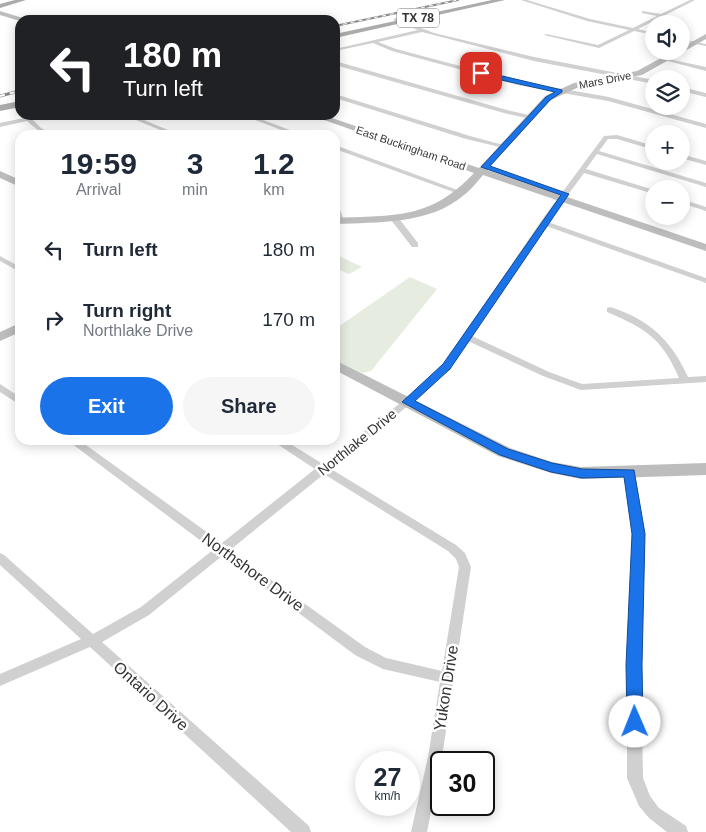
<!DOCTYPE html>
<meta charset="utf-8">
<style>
:root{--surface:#fff;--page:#f6f6f7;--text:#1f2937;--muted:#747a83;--accent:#1a73e8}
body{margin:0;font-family:Helvetica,sans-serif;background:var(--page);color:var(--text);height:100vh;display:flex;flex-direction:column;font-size:19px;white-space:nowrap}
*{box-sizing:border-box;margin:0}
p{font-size:16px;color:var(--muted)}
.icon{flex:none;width:28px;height:28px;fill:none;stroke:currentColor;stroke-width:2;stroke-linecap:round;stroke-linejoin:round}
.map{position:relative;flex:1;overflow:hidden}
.side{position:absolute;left:15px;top:130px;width:325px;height:315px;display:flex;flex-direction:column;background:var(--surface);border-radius:15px;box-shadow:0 2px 12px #0003}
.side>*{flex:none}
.guide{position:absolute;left:15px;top:15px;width:325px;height:105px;border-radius:15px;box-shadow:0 2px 12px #0003;background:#202124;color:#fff;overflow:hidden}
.tools{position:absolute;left:645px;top:15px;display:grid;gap:10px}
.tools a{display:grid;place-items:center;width:45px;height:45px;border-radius:50%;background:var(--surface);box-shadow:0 2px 12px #0003;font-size:25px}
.speed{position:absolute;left:355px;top:751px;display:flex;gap:10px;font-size:25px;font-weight:700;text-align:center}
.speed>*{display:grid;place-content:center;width:65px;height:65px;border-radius:50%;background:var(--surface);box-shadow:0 2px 12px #0003;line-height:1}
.speed small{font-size:12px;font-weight:400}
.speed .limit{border:2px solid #111;border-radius:8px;background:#fff;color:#111}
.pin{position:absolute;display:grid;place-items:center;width:42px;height:42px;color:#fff;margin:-21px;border-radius:10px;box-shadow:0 2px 8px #0006}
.me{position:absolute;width:55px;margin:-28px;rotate:359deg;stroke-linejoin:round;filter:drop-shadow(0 0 4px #0008)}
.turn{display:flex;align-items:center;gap:18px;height:105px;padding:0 25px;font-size:22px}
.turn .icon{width:65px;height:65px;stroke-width:2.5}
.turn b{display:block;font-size:35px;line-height:42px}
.eta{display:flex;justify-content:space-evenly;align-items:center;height:85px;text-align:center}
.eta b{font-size:30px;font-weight:800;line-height:35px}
.action{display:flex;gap:10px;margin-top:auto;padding:10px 25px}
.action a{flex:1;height:58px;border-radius:30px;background:var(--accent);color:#fff;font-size:20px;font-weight:800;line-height:58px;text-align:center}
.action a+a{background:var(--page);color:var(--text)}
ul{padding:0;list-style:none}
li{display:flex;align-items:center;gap:15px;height:70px;padding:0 25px}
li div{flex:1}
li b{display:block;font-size:19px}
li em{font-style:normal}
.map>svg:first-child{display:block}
.green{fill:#e6ecdf}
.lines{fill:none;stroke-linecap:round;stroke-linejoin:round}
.street{fill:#d0d0d0;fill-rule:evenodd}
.secondary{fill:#bdbdbd;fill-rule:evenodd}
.primary{fill:#ababab;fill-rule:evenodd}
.rail-far1-casing{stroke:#888;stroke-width:2}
.rail-casing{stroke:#888;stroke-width:3}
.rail-far1{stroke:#fff;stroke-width:1;stroke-dasharray:4;stroke-linecap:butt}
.rail{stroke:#fff;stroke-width:2;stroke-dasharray:5;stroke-linecap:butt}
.route{fill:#1a73e8;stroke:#114b97}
.labels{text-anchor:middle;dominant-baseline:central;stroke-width:5;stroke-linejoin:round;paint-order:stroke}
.far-street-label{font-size:11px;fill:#333;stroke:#fff}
.shield{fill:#fff;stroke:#707070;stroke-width:1}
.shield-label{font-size:12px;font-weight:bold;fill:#333}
.street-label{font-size:14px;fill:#333;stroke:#fff}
.near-street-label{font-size:16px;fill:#333;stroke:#fff}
</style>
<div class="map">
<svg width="706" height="832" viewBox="0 0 706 832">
<rect width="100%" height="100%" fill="#fff"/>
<!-- green -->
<path class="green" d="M335,254L362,267L349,274L335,268Z
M410,277L437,289L371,371L362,373L335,360V329Z"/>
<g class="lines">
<!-- street -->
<path class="street" d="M521,0H527L590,19L633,28L657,16L642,13V11L661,14L690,0H695L638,29L654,33V35L634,31L599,48L544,35L546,34L598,45L629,30L587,21Z
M395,18L434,33L534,57L654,80V84L534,61L422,32L378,42L396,49L517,81L609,97L706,124V128L608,101L517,85L392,51L373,43L335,51V49L418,30L393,20Z
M681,39L706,44V46L681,41Z
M664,58L706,67V71L664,60Z
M335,61L507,110L533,116L534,117L531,119L504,113L335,65Z
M681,87L706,93V97L681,91Z
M335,94L470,136L507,146L504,148L466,139L335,98Z
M38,115H49L33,120L41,128L54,135C42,135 36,129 27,121L0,127V123Z
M124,115H132L180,135H172Z
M242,115H250L303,135H294Z
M617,135L654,146V150L617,139H608L599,151L706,183V187L597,154L586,169L654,190V194L584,173L548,222L706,278V283L546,226L472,336L549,372L582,384L679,378C662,338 646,329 607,312V308L610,307C649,319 672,341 688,377L706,376V382L581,390L543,376L468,341L449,369L410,404L331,469L456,545L465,553L471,567L442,757L427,832H411L428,757L440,682L383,669L355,655L222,556L149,615L102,642L309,826L311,832H291L90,647L0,686V674L81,639L0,565V553L4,555L93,634L141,607L213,550L67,440H79L222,543L315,469L271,440H284L323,464L404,400L443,365L541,221L604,136ZM324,474L448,551L456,559L459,567L442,671L386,658L365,647L230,550Z
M335,145L463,192L464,193L459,194L335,149Z
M681,154L706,161V165L681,158Z
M681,199L706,207V211L681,203Z
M335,205L339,207L344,220L343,222L336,220Z
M391,216H397L418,243V247H412L391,220Z
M0,256L20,267V272L0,261Z
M0,384L20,397V405L0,392Z
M630,469L634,470L635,473L645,534L641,665L643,778L650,796L659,808L686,826L688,832H667L649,818L639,806L627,778V665L633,534L625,473L626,470Z"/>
<!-- secondary -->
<path class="secondary" d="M0,11L26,19L27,20L20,21L0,15Z
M706,34V39L642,75L579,87L551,100L487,170L706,244V251L483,175C477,182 471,190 464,195C429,225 378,222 335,224V218C395,215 430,220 474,173L310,115H323L479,168L545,96L574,83L637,71L674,51H681V48Z
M0,171L20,180V187L0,178Z
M20,323V332L0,341V332Z
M335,360L510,448L552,462L581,467L706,463V475L581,479L551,473L498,456L335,370Z"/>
<!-- primary -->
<path class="primary" d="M15,0H26L0,8V4Z
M492,0H505L335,38V34Z
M20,101V107L0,111V105Z"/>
<defs>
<path id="rail-far1" d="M335,26L458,0
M14,93L20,91"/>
<path id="rail" d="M0,96L19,91"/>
</defs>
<!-- rail-far1 casing -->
<use href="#rail-far1" class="rail-far1-casing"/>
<!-- rail casing -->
<use href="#rail" class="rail-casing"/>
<!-- rail-far1 -->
<use href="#rail-far1" class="rail-far1"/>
<!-- rail -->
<use href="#rail" class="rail"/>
</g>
<!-- route -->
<path class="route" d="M481,71L562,90V92L550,100L490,166L569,194L450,369L415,401L508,449L552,463L582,469L634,470L645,534L642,665L643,722L640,727L635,729L629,727L627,722L626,665L632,534L624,477L582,478L551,472L500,455L402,402L443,364L561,195L481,167L546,97L555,92L479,75Z"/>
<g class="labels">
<!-- far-street labels -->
<g class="far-street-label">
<text transform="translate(605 80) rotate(-11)">Mars Drive</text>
<text transform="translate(411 148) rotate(19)">East Buckingham Road</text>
</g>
<!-- shield labels -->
<rect class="shield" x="397" y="8.5" width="42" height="19" rx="4"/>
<g class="shield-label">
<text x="418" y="18">TX 78</text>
</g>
<!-- street labels -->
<g class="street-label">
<text transform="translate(357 442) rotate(-39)">Northlake Drive</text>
</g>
<!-- near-street labels -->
<g class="near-street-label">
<text transform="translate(253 572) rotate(36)">Northshore Drive</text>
<text transform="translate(446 688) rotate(-81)">Yukon Drive</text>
<text transform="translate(151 696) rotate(42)">Ontario Drive</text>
</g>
</g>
</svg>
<div class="tools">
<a><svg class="icon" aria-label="sound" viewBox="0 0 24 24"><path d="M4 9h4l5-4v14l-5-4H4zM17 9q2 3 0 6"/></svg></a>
<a><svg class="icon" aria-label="layers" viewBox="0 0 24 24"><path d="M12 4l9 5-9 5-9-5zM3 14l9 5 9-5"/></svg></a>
<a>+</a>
<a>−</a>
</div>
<div class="speed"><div>27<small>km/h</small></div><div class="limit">30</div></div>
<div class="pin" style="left:481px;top:73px;background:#d93025"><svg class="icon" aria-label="arrive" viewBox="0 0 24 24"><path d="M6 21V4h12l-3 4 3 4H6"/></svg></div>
<svg class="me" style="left:635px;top:722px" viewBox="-20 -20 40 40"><circle r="19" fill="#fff"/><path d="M0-13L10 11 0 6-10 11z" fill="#1a73e8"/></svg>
<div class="guide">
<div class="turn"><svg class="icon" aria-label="left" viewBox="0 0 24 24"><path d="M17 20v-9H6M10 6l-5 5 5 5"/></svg><div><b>180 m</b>Turn left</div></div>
</div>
<section class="side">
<div class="eta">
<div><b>19:59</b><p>Arrival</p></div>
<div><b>3</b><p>min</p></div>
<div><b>1.2</b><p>km</p></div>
</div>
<ul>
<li><svg class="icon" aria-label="left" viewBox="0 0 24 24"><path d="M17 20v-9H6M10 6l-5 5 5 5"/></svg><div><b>Turn left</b></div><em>180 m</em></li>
<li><svg class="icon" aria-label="right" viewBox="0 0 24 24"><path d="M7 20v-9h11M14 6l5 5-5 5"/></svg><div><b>Turn right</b><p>Northlake Drive</p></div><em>170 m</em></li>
</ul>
<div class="action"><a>Exit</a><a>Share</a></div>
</section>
</div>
